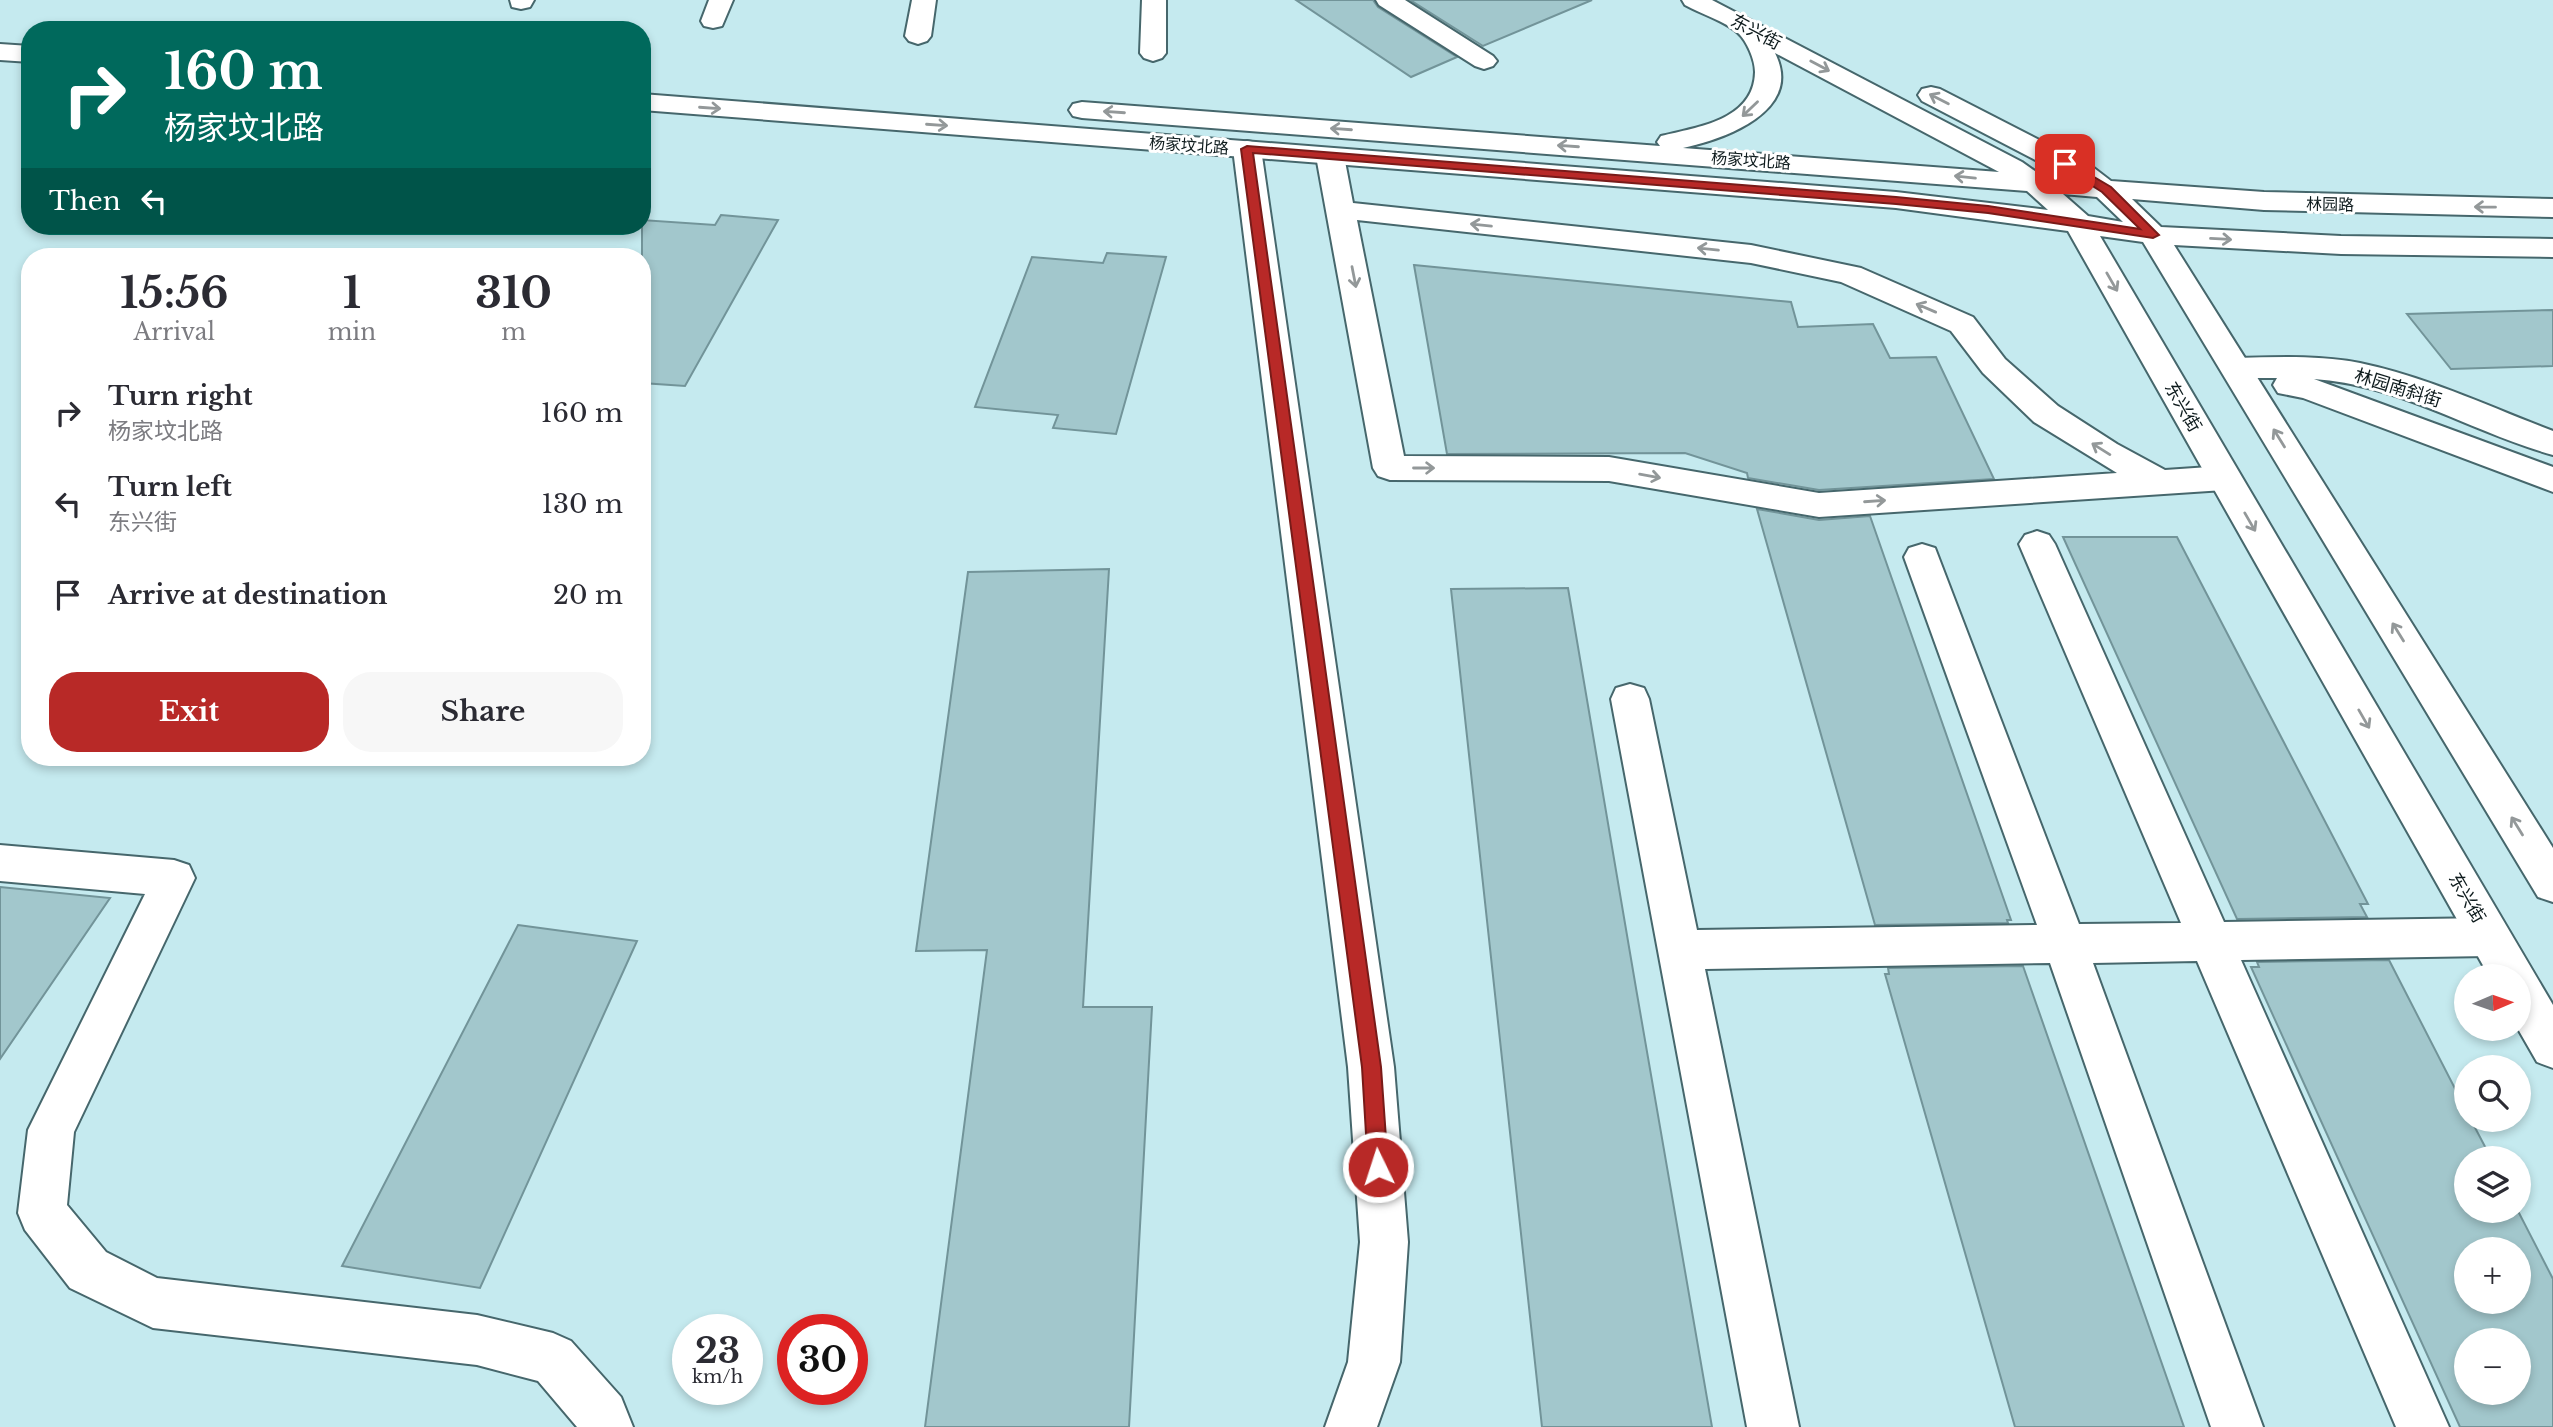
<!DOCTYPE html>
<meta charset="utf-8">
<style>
:root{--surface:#fff;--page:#f7f7f7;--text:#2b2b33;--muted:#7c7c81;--accent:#b82927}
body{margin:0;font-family:"Libre Baskerville","Noto Sans SC",serif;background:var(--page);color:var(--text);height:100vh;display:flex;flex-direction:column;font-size:26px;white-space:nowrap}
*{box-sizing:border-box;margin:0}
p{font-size:23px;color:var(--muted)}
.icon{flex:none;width:38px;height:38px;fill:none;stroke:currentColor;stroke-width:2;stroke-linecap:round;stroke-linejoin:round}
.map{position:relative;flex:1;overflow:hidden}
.side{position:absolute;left:21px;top:248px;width:630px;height:518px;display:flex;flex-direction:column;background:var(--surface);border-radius:28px;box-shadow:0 4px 10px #0003}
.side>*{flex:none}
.top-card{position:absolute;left:21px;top:21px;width:630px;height:214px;border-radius:28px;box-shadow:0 4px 10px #0003;background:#00695c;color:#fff;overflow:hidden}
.needle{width:46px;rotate:88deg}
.fabs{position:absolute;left:2454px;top:964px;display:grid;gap:14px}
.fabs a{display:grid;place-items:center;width:77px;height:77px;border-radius:50%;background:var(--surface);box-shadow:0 4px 10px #0003;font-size:35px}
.speed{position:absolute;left:672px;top:1314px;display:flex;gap:14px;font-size:35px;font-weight:700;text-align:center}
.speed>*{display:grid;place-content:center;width:91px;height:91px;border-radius:50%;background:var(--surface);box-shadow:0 4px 10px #0003;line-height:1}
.speed small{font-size:18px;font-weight:400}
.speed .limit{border:10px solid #d22;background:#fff;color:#111}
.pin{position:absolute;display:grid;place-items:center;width:60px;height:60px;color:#fff;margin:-30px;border-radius:14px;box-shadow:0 4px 10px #0006}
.me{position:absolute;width:77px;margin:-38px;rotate:356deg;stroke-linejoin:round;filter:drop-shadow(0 0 5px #0008)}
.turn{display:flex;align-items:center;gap:24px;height:147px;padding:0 28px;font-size:32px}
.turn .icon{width:91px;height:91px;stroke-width:2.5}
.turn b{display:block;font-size:49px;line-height:60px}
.then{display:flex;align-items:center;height:66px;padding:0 28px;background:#0003;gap:14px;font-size:26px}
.eta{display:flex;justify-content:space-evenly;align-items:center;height:119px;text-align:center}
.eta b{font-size:42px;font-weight:700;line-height:49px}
.button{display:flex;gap:14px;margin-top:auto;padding:14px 28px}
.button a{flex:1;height:80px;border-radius:28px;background:var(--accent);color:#fff;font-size:28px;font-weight:700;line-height:80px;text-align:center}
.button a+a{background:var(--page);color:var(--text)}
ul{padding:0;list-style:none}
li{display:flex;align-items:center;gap:21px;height:91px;padding:0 28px}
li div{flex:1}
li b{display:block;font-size:26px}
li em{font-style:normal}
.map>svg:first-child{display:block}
.building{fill:#a2c7cc;stroke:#729499;stroke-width:2;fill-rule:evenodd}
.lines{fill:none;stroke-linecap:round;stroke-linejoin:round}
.minor-casing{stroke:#46676c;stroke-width:4}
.major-casing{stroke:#46676c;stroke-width:4}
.minor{fill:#fff;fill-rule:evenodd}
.major{fill:#fff;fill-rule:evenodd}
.oneway{stroke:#939899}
.route{fill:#b82927;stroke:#781b19;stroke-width:2}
.labels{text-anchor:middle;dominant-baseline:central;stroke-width:6;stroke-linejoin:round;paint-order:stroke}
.far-street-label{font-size:16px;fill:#0e1b1d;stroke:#fff}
.street-label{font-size:18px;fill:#0e1b1d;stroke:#fff}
</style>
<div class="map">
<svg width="2553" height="1427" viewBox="0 0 2553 1427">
<rect width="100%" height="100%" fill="#c5eaef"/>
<!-- building -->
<path class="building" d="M1296,0H1373L1378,7L1457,57L1411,77Z
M1410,0H1592L1483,46Z
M721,215L778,220L685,386L642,383V220L715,225Z
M1107,253L1166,257L1116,434L1053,428L1058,415L975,407L1032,257L1103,263Z
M1414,265L1791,302L1798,327L1873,324L1890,358L1936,357L1994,479L1819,490L1748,478L1747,473L1685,453L1447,454Z
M2553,310V366L2451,369L2407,314Z
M1757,509L1819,520L1870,516L2011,920H2007L2008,923L1875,925Z
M2063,537H2177L2368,904H2360L2367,917L2237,919Z
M1109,569L1083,1007H1152L1129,1427H925L987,950L916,951L968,572Z
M1568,588L1637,994L1712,1427H1542L1451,589Z
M0,887L110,898L0,1059Z
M518,925L637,941L480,1288L342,1266Z
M2389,960L2466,1110V1120H2471L2491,1158H2466V1211H2518L2553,1279V1427H2460L2251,967H2259L2257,962ZM2466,1250H2518V1302H2466ZM2466,1340H2518V1393H2466Z
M2023,966L2184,1427H2015L1885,974H1889L1888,968Z"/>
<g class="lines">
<defs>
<path id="minor" d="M510,0H534L530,7L521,9L512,7Z
M709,0H733L722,26L713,28L704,26L701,21Z
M912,0H936L931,36L927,41L918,44L909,41L905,36Z
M1142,0H1166V53L1162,58L1153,61L1144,58L1140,53Z
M1376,0H1405L1493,56L1497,61L1493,66L1484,69L1475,66L1379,5Z
M1247,141L1257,143L1261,149L1394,1067L1408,1242L1400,1362L1377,1427H1325L1348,1362L1360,1242L1348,1067L1233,149L1237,143Z
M1330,148L1340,150L1344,156L1353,203L1751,245L1861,268L1973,317L2005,359L2058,406L2117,444L2165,470L2224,466L2236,470L2241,478L2236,486L2224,490L1819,517L1609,481L1390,480L1378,476L1373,468L1316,156L1320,150ZM1357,220L1751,263L1841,282L1951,331L1983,373L2034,422L2117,473L1819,493L1609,457L1404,456Z
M2236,358C2277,357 2319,355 2360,363C2427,377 2490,407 2553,431V455C2471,432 2401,385 2314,379L2553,467V492L2303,398L2278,393L2273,385L2277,378H2236L2225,375L2220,368L2225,361Z
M2037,531L2049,535L2055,544L2224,922L2489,918L2504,923L2510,937L2504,951L2489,956L2241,960L2449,1427H2396L2197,961L2093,963L2263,1427H2211L2050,963L1705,969L1799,1427H1747L1611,699L1616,688L1630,684L1644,688L1649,699L1697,930L2037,925L1904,557L1909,548L1922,544L1935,548L2079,924L2181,923L2019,544L2025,535Z
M0,845L174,860L189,865L195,878L74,1132L67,1205L106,1252L157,1278L477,1315L553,1333L571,1341L621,1397L633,1427H577L538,1381L477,1365L153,1328L70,1288L25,1230L18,1213L28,1130L145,894L0,881Z"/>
<path id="major" d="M1682,0H1712L2022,162L2042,176L2070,178L1922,101L1918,95L1922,89L1931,87L1940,89L2094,168L2111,181L2264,192L2553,199V217L2264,210L2132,199L2161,227L2341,236L2553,239V257L2341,254L2174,245L2553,848V902L2538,897L2143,242L2100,236L2553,1005V1068L2537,1062L2518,1029V976H2489L2068,231L1896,208L642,110V94L1896,192L2048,210L2027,191L1082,118L1073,116L1069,110L1073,104L1082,102L1660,146L1657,142L1661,136C1698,127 1754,120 1755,72C1755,60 1747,41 1738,33C1725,21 1701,14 1685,5ZM1775,53L1999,172L1683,148C1725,139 1804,111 1775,53ZM2063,194L2097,197L2123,222L2088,216Z
M0,44L30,46V62L0,60Z"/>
</defs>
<!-- minor casing -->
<use href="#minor" class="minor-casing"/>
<!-- major casing -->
<use href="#major" class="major-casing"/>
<!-- minor -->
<use href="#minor" class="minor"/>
<!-- major -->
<use href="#major" class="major"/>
</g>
<!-- one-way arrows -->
<defs><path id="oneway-shaft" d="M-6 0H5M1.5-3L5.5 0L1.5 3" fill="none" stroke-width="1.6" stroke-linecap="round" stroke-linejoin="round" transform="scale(1.75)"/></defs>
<g class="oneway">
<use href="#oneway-shaft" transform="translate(1820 66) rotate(28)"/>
<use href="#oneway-shaft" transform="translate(1939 99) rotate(-153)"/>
<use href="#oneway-shaft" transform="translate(710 108) rotate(4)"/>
<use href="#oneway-shaft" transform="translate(1750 109) rotate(136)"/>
<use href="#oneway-shaft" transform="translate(1114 112) rotate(-176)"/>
<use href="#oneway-shaft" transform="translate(937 125) rotate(4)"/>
<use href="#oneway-shaft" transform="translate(1341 129) rotate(-176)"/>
<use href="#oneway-shaft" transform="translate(1568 146) rotate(-176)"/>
<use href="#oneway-shaft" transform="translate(1965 177) rotate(-174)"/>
<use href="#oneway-shaft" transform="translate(2485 207) rotate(-179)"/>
<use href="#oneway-shaft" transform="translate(1481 225) rotate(-174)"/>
<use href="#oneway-shaft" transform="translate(2221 239) rotate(3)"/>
<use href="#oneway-shaft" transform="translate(1708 249) rotate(-174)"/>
<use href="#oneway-shaft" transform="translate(1354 277) rotate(79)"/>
<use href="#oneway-shaft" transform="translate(2112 282) rotate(60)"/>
<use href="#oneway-shaft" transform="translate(1926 308) rotate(-157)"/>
<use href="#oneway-shaft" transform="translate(2279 438) rotate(-122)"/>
<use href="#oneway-shaft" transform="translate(2101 449) rotate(-148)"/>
<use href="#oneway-shaft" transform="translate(1424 468)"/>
<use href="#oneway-shaft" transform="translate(1650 476) rotate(10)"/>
<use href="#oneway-shaft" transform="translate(1875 501) rotate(-4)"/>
<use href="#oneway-shaft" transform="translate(2250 522) rotate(60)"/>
<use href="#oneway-shaft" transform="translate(2398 632) rotate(-122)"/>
<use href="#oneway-shaft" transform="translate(2364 719) rotate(60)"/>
<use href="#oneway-shaft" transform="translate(2517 826) rotate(-122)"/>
</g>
<!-- route -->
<path class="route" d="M1247,146L1896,197L1988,206L2140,229L2102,192L2061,166L2060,164L2065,160L2111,187L2159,235L2153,238L1988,213L1896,204L1253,153L1381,1067L1388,1167L1385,1174L1378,1177L1371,1174L1368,1167L1362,1067L1241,149Z"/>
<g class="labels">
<!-- far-street labels -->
<g class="far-street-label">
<text transform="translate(1189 145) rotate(4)">杨家坟北路</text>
<text transform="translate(1751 160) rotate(4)">杨家坟北路</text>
<text transform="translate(2330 204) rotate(1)">林园路</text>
</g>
<!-- street labels -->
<g class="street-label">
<text transform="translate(1756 32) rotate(28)">东兴街</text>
<text transform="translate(2398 388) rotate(17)">林园南斜街</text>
<text transform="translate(2183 407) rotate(60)">东兴街</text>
<text transform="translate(2467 898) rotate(60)">东兴街</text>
</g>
</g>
</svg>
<div class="fabs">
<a><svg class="needle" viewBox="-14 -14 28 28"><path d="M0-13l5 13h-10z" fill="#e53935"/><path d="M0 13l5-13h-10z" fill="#7c7c81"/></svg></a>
<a><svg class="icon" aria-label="search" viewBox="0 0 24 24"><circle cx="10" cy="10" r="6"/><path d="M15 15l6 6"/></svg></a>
<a><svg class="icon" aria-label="layers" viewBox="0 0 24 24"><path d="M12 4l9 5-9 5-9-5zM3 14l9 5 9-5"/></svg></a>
<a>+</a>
<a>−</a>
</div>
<div class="speed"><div>23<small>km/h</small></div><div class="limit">30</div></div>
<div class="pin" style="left:2065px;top:164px;background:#d93025"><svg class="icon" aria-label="arrive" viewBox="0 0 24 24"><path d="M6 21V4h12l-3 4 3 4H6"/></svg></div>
<svg class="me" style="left:1378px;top:1167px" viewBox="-20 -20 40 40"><circle r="17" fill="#b82927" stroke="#fff" stroke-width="3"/><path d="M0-11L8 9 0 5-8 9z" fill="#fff"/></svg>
<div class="top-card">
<div class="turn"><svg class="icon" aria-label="right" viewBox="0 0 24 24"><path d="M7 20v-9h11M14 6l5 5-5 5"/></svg><div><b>160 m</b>杨家坟北路</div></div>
<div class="then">Then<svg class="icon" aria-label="left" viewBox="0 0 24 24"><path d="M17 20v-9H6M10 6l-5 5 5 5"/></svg></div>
</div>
<section class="side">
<div class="eta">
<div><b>15:56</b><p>Arrival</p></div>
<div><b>1</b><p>min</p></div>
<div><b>310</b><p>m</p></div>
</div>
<ul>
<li><svg class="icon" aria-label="right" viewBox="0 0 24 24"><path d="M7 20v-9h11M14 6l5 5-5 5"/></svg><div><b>Turn right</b><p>杨家坟北路</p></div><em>160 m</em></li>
<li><svg class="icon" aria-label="left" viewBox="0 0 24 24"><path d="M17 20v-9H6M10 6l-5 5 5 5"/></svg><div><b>Turn left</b><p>东兴街</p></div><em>130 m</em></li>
<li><svg class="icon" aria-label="arrive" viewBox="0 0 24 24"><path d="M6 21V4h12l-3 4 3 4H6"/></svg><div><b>Arrive at destination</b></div><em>20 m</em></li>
</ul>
<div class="button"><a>Exit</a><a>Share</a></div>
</section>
</div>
